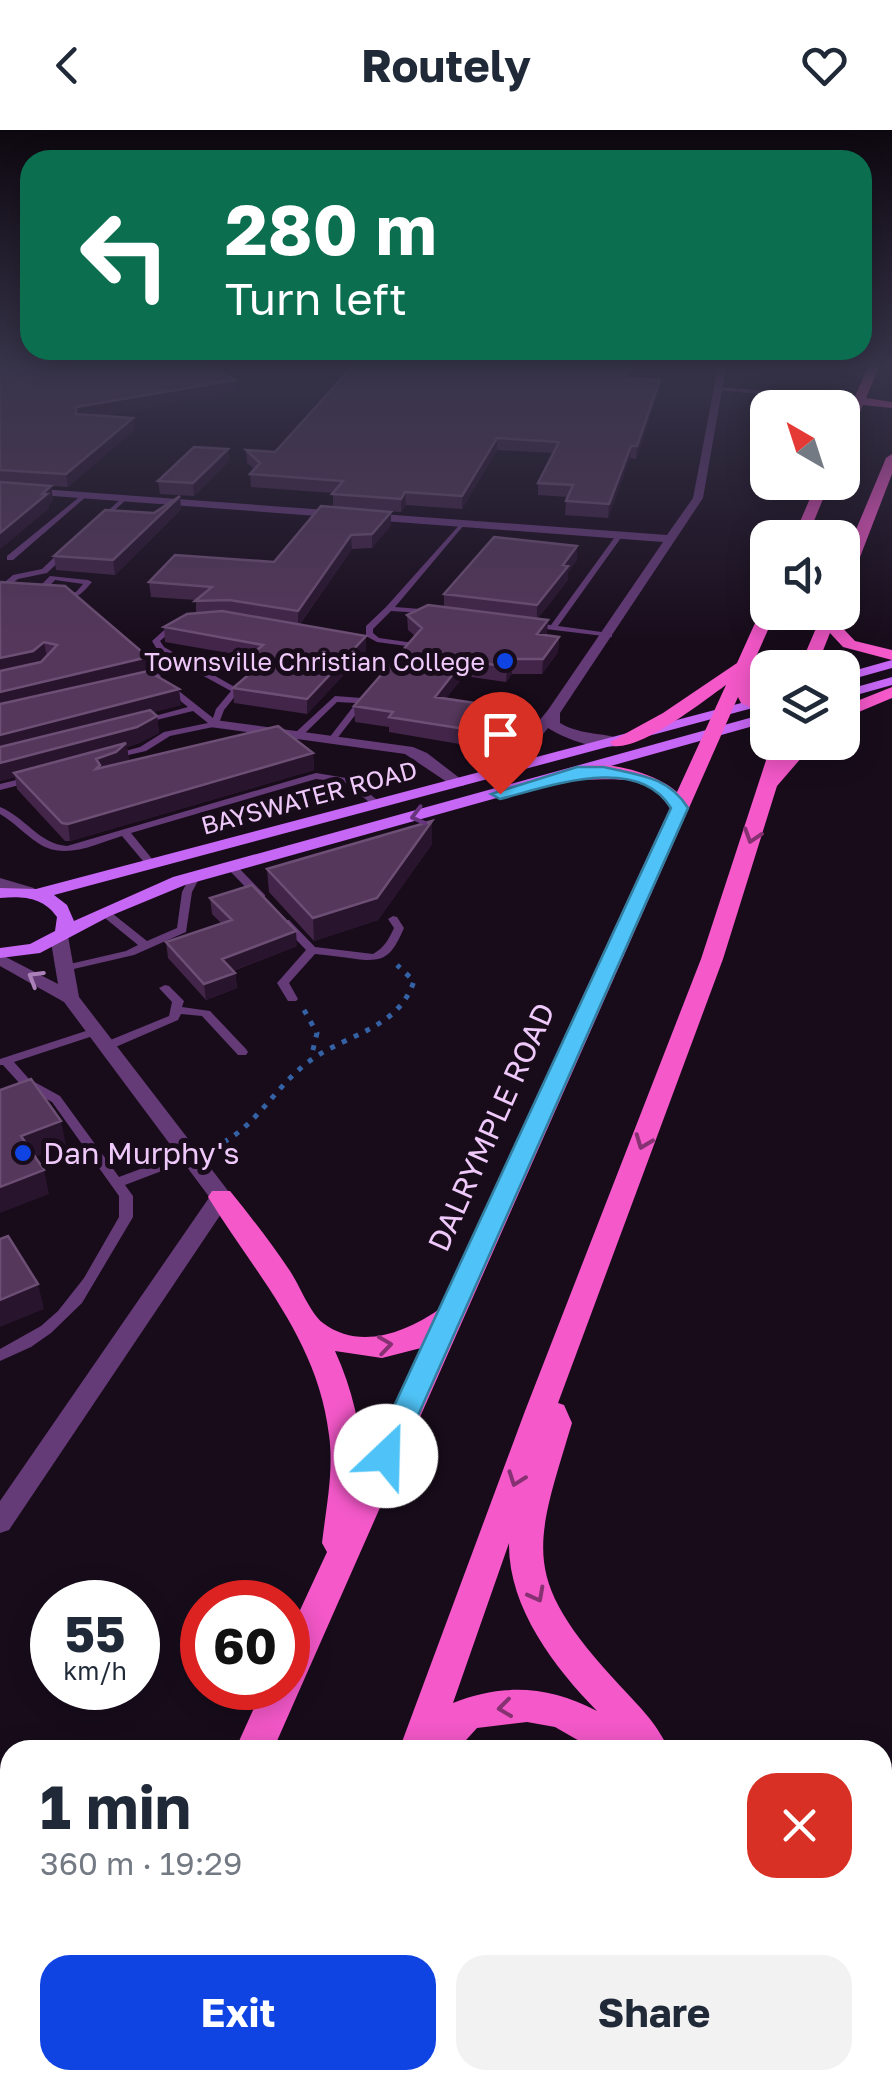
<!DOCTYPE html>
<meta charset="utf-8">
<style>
:root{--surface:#fff;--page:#f2f2f3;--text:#1f2937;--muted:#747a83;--accent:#0f44e2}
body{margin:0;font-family:"Golos Text",sans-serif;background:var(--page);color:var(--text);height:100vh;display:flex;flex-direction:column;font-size:38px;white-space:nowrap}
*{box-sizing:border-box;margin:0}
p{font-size:32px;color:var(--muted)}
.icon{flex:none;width:55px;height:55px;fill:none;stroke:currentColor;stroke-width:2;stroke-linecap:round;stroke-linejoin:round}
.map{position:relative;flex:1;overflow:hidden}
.details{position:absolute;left:0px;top:1610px;width:892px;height:350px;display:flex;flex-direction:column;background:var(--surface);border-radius:30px 30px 0 0;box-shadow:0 5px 25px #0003}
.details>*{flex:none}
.hud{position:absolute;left:20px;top:20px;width:852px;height:210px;border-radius:30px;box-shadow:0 5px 25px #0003;background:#0b6e4f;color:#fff;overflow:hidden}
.needle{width:65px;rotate:321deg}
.tools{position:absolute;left:750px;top:260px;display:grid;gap:20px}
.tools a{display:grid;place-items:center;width:110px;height:110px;border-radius:20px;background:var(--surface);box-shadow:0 5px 25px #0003;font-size:50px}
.speed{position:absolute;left:30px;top:1450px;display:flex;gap:20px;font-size:50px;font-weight:700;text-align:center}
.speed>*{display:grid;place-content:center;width:130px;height:130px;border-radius:50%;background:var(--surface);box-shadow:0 5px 25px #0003;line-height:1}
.speed small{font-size:25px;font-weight:400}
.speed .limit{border:15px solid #d22;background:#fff;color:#111}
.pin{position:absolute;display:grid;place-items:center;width:85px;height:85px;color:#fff;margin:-102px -42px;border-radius:50% 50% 50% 0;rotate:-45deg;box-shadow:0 0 10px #0007}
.pin .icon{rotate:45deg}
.me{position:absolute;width:110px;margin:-55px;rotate:24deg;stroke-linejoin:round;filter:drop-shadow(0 0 8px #0008)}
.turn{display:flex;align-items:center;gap:35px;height:210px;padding:0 40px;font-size:45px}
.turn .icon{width:130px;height:130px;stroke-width:2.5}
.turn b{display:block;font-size:70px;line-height:85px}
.round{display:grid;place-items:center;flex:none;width:105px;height:105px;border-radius:30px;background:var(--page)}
.overview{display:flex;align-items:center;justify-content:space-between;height:170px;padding:0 40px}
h1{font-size:60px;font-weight:700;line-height:75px}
.cta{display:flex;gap:20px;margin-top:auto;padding:20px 40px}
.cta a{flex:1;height:115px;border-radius:30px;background:var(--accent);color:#fff;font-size:40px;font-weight:700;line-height:115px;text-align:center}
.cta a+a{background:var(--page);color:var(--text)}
header{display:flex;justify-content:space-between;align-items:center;height:130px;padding:0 40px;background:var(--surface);font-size:45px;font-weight:700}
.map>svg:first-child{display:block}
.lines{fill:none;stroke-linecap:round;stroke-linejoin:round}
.path{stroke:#3462a5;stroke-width:5;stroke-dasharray:5 8;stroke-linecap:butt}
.service{fill:#643a77;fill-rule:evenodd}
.minor{fill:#643a77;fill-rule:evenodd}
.tertiary{fill:#643a77;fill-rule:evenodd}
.secondary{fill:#c767f5;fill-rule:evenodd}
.primary{fill:#f458c9;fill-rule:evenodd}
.wall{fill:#422548}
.shaded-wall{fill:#29142e}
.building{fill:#55375b;stroke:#6d4e74;stroke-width:2.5}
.oneway{stroke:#67357d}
.oneway2{stroke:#863272}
.oneway3{stroke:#aa82b9}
.route{fill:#4fc3f7;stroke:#337fa1;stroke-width:2.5}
.poi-dot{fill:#0f44e2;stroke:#180c1b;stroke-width:4}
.labels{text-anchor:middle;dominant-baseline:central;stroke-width:10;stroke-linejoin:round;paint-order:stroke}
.far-poi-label{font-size:25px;fill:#f0c9fb;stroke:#180c1b;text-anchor:end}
.far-street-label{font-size:25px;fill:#f0c9fb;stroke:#180c1b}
.street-label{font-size:30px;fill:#f0c9fb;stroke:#180c1b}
.poi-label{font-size:30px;fill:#f0c9fb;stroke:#180c1b;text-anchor:start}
</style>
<header><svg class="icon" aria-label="back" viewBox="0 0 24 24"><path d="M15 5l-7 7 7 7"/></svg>Routely<svg class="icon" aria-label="heart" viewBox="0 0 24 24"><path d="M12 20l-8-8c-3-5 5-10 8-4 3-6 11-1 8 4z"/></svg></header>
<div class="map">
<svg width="892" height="1960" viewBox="0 0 892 1960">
<rect width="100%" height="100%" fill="#180c1b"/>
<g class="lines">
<!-- path -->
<path class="path" d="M304,880L317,903L311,928
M212,1018C257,999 273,957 311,930C349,903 398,899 414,851L397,835"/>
<!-- service -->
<path class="service" d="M719,257L859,269L862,271L859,273L717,260Z
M83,364L88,365L13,430H7V426Z
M123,367L128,368L103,391H99V389Z
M462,392L464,393V395L395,477L433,480H436V484L391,481L373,499V503L379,508L414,513V517L377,512L366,506V496L386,477Z
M619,403L623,405L558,496L609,503H612V507L529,497L528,495L532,493L551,495L617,404Z
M64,418L71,420L47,443L18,449L7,458L11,462L10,464H4L0,460V456L13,445L42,439Z
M50,446L88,450L92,452C82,464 73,473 57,466L76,462L83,454L55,450L40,466H34V462Z
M172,493L179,495L160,511L164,517L240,560L224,580L218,596L170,606L146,621L111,629V625L140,617L164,602L208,593L193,581L140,594V590L188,577L164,558V554H170L213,588L216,579L231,561L158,521L152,511Z
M135,521H141L160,537L161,553H155L153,540L135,525Z
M335,566L362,568L366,571L336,610L329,608L356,573L337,572L302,606H296V602Z
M316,643L352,649L383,675L378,678L375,677L346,653L316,649L131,703L157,735L152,738L148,737L122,706C96,714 64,731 38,713C24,704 14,692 0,684V677C25,687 39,714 67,716Z
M32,646L35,647V651L0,660V654Z
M231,733L235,734L265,765V769H257L227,738V734Z
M195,744L200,747L192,762L186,802L134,825L65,841L61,840L59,838L61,836L126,821L138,815L100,784V780H108L147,811L177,798L182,762L191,745Z
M393,786L397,787L404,798C392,825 386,833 356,829C342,827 328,825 315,824L289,853L298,869L296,871H288L277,853L306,820L281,794L280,792L281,790H289L315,817L373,824C384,818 389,809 394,798L388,789Z
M165,855L169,856L184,871L182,877L210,881L246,919L248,922L246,925H238L202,886L181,884L178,890L111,919H103L101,916L103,913L169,886L172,872L159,858Z
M95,898L101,902L99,904L14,932L29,949L60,966L119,1047L183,1023L188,1022L194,1026L193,1029L125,1055L133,1066V1087L82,1173L51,1203L31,1217L0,1231V1219L41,1196L58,1181L84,1148L119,1087V1066L52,972L21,955L3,935H0V929Z"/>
<!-- minor -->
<path class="minor" d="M718,237H726L703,368L560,583V593C584,607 607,601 626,612C606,625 567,610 548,598L521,631L487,649L482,648V642L511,625L548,580L663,412L0,362V356L667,405L693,368Z
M215,590L413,617L427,623L466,653L463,656H453L405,624L210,597V591Z
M221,1060L229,1062L232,1067L229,1072L9,1400L0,1403V1371L213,1062Z
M882,1816L892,1819V1851L882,1849Z
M892,1931V1960H874V1950H882V1935Z"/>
<!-- tertiary -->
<path class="tertiary" d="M0,748L34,758L36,762L28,767L0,758Z
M59,801L68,806L79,867L229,1062L232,1067L229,1072H213L64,872L0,836V824L58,854L50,806Z"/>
<!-- secondary -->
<path class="secondary" d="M892,530V538L842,552V544Z
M892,547V555L842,569V561Z
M768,566V574L54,765L67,775L74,791L173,747L768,583V592L185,755L110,786L40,823L0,828V818L30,814L55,801L57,787C43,767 23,766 0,768V758L36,759Z"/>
<!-- primary -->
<path class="primary" d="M868,237H879L866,268L892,272V278L863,275L848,310L842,314V295Z
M892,324V344L850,453L842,457V433L886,328Z
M817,352H830L807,408H793Z
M768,477V482H776L751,538L755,567L768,573V585L741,573L738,567L273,1620H235L263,1558H288V1506L327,1422L322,1413C326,1378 334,1341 329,1305C318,1210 256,1145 208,1067L212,1061H230C251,1087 272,1114 290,1141C300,1156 310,1183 323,1193C360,1221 406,1202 438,1180L670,678C638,630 591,661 568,643C593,624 655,642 677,662L726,555C702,572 642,620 613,616L610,612L663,583L737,533L760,482ZM421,1218L362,1346C363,1302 353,1261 335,1221L382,1228Z
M823,482H839L835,490L855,511L892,520V530L843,517L830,503L816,538H799Z
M892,557V568L842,589V577Z
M772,612H790L786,624L796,612H815L777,656L723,829L558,1273L564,1275L572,1293C535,1416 520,1445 612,1547C634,1572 655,1589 669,1620H595L555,1597L527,1592L477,1598L457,1620H399L525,1281L701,829ZM509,1413C508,1477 554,1537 597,1581C549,1556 503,1553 453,1573Z
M84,1950H129L125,1960H80Z
M276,1950H320L317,1960H273Z"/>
</g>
<!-- wall -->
<path class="wall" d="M0,237L235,250L236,262L102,286L133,288L134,300L68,357L51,356L53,370L49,374V378L0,419Z
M352,237H634L632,248L659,261L636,329L630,328L608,388L565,385L566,371L568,367L538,365V353L553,323L497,320L462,379L406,375L401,382L333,377V363L251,357L250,344L255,340L247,333L246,320L275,322Z
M228,319L229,331L194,366L160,364L158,351Z
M180,366L181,379L115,445L56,440L54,426L154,383Z
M391,382V395L372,418L352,419L300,494L366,506V521L307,584L234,573L233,558L252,542L251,527L165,512L164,497L196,483V470L151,467L149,452L274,432Z
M577,416V430L568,442V450L538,488L548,490L546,505L559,507L558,522L542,544H512L506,552L464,546L446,568L488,575V591L471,616L389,602V597L355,592L354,576L415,506L408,500L407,485L444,477V464Z
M0,452L148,527L149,542L181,575L153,582L157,586L159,603L139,613L127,617L129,630L126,632L313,623L314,640L70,711H65L17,659L15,647L0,651Z
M432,691V714L378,790L314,811L269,762L267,739Z
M210,768L297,816L233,841L235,843L237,858L206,870L168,828L166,812L222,794L212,784Z"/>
<!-- shaded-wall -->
<path class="shaded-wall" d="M633,237H634V247L622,259L623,248Z
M235,250L236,262L78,290L76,277Z
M660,250L659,261L636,329L637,316Z
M133,288L134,300L68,357L66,344Z
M497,308V320L462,379V366Z
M631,316L630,328L608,388L609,374Z
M228,319L229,331L194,366L193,353Z
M51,356L53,370L49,374V378L0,419V403Z
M405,362L406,375L401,382V369Z
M180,366L181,379L115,445L113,430Z
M391,382V395L372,418V404Z
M351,405L352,419L298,496V481Z
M577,416V430L568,442V450L537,489V475L563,435Z
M548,490L547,504L537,519V504Z
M366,506V521L307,584V569Z
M559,507L558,522L542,544L543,529Z
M44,512L47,528L35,536L0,545V528Z
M148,527L150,542L0,579V562Z
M512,529V544L506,552L507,537Z
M464,530V546L435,582V567Z
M179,559L181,575L0,622V605Z
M488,575V591L471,616V600Z
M157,586L159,603L139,613L127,617L129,630L118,638L14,643L15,647L0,651V633Z
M313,623L314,640L70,711L68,694Z
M432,691V714L378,790L314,811L313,788Z
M296,801L297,816L224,844L222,829Z
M235,843L237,858L206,870L204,854Z
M61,991L66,1015L27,1030L21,1006Z
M44,1040L49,1064L0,1083V1057Z
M38,1154L44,1179L0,1197V1170Z"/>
<!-- building -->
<path class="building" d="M0,237H210L235,250L76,277V284L133,288L66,344L0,340Z
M352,237H633L623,248L660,250L637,316H631L609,374L566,371L573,355L538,353L559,312L497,308L462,366L405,362L401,369L332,364L343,351L250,344L260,333L246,320L275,322Z
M194,317L228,319L193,353L158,351Z
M0,352L51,356L42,364H47L0,403Z
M180,366L113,430L54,426L105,380L154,383Z
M321,376L391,382L372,404L351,405L298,481L229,470L195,471L212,457L149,452L175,425L274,432Z
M494,407L577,416L563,435L568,436L537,475L444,464Z
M0,452L65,456L148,527L0,562V541L41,532L57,515L44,512L33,521L0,528Z
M428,475L548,490L537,504L559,507L543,529H512L507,537L464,530L435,567L488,575L471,600L389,587L393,582L354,576L422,498L407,485Z
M222,481L366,506L307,569L233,558L267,529L250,526L263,515L164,497L187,484Z
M148,541L179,559L0,605V574Z
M150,580L157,586L137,597L0,633V617Z
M278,596L313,623L68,694L62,693L14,643L126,613L116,622L96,629L100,635L96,639Z
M432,691L377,768L313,788L267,739Z
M252,755L296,801L222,829L235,843L204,854L166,812L232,790L210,768Z
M31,949L61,991L21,1006L44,1040L0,1057V960Z
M8,1106L38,1154L0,1170V1109Z"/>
<!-- one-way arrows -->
<defs><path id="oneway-chevron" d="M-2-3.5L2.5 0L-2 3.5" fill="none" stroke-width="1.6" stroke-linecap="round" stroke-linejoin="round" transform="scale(2.5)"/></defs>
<use class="oneway" href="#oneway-chevron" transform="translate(418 686) rotate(165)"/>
<g class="oneway2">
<use href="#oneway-chevron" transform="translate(752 706) rotate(108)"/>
<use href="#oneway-chevron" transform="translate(643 1012) rotate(111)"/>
<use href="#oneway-chevron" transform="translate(385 1215) rotate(-8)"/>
<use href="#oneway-chevron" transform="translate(516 1349) rotate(110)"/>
<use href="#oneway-chevron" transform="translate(537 1465) rotate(62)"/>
<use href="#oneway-chevron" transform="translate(505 1578) rotate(173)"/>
</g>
<use class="oneway3" href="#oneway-chevron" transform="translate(35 848) rotate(-149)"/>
<!-- sky -->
<linearGradient id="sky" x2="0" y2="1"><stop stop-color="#0d070f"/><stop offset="0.46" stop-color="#37344a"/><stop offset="1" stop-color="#37344a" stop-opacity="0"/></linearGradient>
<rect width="892" height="512" fill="url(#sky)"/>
<!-- route -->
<path class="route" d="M604,637C638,645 668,646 688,678L400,1326L396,1334L386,1337L376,1334L371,1326L671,678C637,623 548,657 500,669L491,664L577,637Z"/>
<!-- markers -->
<g class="poi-dot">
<circle cx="505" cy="531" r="10"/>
<circle cx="23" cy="1023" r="10"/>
</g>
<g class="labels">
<!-- far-poi labels -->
<g class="far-poi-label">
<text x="485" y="531">Townsville Christian College</text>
</g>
<!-- far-street labels -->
<g class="far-street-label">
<text transform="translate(309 667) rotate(-15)">BAYSWATER ROAD</text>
</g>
<!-- street labels -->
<g class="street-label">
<text transform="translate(491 997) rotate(-66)">DALRYMPLE ROAD</text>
</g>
<!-- poi labels -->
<g class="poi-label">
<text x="43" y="1023">Dan Murphy's</text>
</g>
</g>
</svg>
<div class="tools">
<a><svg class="needle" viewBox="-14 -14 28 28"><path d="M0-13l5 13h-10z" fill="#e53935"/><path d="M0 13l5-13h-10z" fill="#747a83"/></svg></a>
<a><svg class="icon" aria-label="sound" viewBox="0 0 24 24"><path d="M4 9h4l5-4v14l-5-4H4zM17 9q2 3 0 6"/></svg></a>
<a><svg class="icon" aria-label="layers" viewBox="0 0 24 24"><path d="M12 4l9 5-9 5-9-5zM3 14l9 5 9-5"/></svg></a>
</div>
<div class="speed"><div>55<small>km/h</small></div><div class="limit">60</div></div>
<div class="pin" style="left:500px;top:664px;background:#d93025"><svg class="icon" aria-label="arrive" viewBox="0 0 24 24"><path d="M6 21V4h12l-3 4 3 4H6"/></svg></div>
<svg class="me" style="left:386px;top:1326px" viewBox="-20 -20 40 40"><circle r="19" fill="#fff"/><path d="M0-13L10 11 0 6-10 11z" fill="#4fc3f7"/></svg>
<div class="hud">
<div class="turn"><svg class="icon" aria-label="left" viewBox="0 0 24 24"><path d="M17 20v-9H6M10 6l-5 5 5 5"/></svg><div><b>280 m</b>Turn left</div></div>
</div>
<section class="details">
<div class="overview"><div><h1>1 min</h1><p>360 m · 19:29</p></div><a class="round" style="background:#d93025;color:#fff"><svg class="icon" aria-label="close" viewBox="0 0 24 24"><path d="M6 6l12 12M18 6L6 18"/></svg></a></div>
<div class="cta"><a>Exit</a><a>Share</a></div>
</section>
</div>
